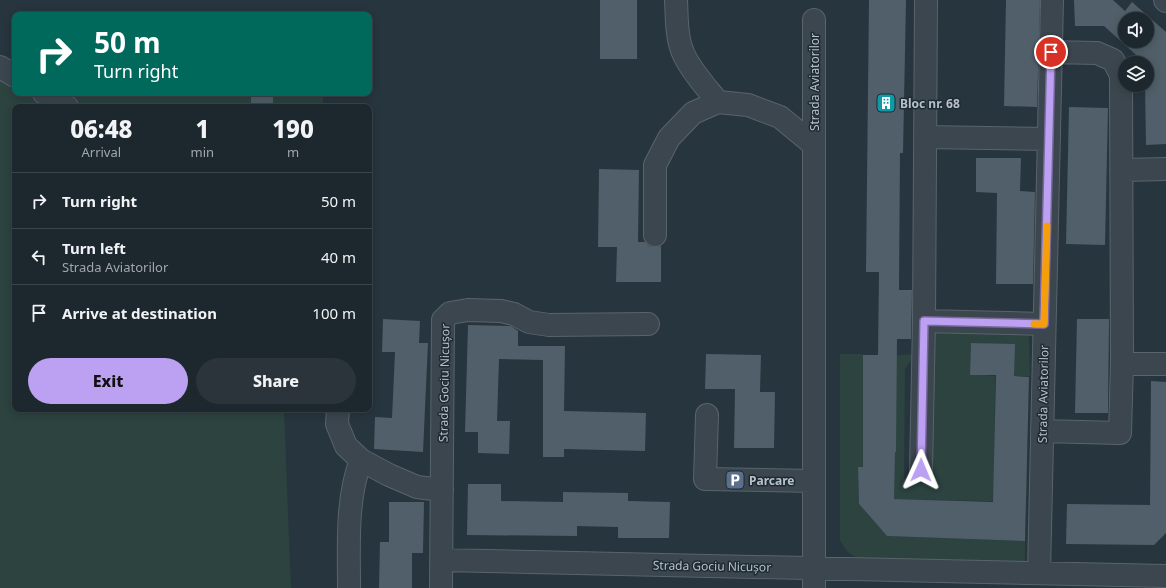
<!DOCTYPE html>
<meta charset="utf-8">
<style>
:root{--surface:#1d282e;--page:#2a343a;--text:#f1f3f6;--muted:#a0a6aa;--line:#3b444a;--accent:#bca0f2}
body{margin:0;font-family:"Noto Sans",sans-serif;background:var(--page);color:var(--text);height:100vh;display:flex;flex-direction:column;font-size:15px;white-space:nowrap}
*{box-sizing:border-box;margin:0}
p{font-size:13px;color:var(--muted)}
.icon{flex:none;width:22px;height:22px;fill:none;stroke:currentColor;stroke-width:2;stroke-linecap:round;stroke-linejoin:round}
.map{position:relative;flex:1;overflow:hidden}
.sheet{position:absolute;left:12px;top:104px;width:360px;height:308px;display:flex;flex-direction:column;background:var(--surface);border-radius:8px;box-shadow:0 2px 10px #0003,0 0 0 1px var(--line)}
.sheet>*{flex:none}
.banner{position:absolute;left:12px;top:12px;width:360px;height:84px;border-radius:8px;box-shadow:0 2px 10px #0003,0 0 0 1px var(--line);background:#00695c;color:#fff;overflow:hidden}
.buttons{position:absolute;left:1118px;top:12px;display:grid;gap:8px}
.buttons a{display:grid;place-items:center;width:36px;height:36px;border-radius:50%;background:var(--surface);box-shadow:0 2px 10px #0003,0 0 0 1px var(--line);font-size:20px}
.pin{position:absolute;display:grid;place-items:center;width:34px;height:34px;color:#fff;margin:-17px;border:2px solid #fff;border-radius:50%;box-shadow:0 1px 4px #0007}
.me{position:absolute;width:44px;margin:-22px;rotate:1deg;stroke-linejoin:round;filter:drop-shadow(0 0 3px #0008)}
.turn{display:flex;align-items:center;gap:14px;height:84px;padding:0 16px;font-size:18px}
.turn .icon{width:52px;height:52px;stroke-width:2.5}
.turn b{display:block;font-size:28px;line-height:34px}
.eta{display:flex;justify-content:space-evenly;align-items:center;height:68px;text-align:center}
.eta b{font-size:24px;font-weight:800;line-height:28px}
.button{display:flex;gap:8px;margin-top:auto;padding:8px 16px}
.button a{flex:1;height:46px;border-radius:24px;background:var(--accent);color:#111;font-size:16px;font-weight:800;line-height:46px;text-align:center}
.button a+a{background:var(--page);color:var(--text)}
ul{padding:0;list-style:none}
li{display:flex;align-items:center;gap:12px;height:56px;padding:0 16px;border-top:1px solid var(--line)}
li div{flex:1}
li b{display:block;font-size:15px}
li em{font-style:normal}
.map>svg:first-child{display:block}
.green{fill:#2c4340}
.building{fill:#505f69;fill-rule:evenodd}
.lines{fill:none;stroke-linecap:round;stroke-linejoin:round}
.minor-casing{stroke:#59646c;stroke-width:24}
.minor{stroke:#3b464e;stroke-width:22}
.route-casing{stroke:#7a689d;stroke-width:10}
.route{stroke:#bca0f2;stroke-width:7}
.slow{stroke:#f59e0b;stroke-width:7}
.labels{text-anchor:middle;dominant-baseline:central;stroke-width:3;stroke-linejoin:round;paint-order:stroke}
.street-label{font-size:12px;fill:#b7c1c9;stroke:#1f2b34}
.poi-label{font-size:12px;font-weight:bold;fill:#b7c1c9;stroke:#1f2b34;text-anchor:start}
</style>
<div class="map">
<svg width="1166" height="588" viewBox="0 0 1166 588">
<rect width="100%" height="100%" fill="#27353e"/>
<!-- green -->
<path class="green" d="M0,64L15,65V93H324L322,107H15V409H284L291,588H0Z
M939,329L1026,333L1029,337L1030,376H1014V345L971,343L970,374L995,376L994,476L1027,477L1026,502L894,499V468L858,467L859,504L887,536L1025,541V563L865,561C852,556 846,553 840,540V354H863V451L897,355L915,354L905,369L904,479L932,478V334Z"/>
<!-- building -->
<path class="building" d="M600,0H637V59H600Z
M869,0H906L903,153H900L899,290H912L911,339H897L896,452H895L894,499L993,502L996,375H970L971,343L1015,344L1014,376L1029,377L1025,541L887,536L859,504L858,467H863V355H878L879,272H866Z
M1006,0H1040L1037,107L1004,106Z
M1074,0H1113L1125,11L1132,2L1166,32V144L1146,145L1145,85H1147V63H1145L1104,26H1075ZM1125,19H1147V41H1125Z
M251,93H273V107H251Z
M1069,107L1108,108L1105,245L1066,244Z
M976,158H1021L1020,191L1035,192L1033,284H996L997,193L976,192Z
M599,169L639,170L638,242H645L649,246L655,247L661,246V282H616L617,247H598Z
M383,319L420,321L419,343H428L423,452L374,449L375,417L392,418L395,352H382Z
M1077,319H1109L1108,413H1075Z
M468,325L511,326L518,331V346H565L564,411L646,413L645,451L564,449V457H543V360L499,359L497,421H510L509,454L478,453V432H465Z
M706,354L761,355L760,392H775L774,448H734L735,389H705Z
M1151,381L1166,382V533L1154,545L1066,544L1067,504L1150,505Z
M468,484H501V501L563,502V492L628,493V501L670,502L669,538H618V527L577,526V536L467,535Z
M389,502H424L423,553H412V588H379L380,542H389Z"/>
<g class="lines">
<defs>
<path id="minor" d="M676,0C677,18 676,38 684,55C692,72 706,87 718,102
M1165,0L1166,1
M814,20V588
M0,67L15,76
M44,93L67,107
M925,137L1049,139
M1122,170L1166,169
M655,235V165L669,138L693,113L718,102L748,105L780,117L814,145
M924,321L926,0
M1122,364H1166
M338,409L337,424L346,446L361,460L389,475L417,487L442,490
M707,415L705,479L814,481
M1042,431L1120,433L1122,364L1121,75L1113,60L1097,53L1051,52
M921,470L924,321L1044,324
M441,560L1166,576
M1039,573L1052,0
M349,588C349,546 346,499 361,460
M441,588L443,320L450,313L468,310L501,311L514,314L529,322L549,325L648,324"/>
</defs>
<!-- minor casing -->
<use href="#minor" class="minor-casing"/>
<!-- minor -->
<use href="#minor" class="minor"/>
</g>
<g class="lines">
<defs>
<path id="route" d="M921,470L924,321L1044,324L1051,52"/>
</defs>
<!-- route casing -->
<use href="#route" class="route-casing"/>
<!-- route -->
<use href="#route" class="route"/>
<!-- slow -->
<path class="slow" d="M1034,324H1044L1047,226"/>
</g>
<!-- icons -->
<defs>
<symbol id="building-square" viewBox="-11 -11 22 22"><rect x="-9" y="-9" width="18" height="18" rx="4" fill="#0f9aa8" stroke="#1f2b34"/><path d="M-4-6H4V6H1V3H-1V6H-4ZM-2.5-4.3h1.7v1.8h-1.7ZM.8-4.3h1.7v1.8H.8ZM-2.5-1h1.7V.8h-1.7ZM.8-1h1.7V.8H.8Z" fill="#fff"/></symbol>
<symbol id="parking-square" viewBox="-11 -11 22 22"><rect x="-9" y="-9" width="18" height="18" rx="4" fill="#5c6f8a" stroke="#1f2b34"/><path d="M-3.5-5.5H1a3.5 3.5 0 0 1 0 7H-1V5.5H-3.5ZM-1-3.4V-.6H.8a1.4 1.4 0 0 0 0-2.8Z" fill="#fff"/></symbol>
</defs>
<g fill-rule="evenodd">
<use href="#building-square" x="875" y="92" width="22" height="22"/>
<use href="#parking-square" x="724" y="469" width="22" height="22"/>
</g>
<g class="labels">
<!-- street labels -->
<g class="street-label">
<text transform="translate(814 82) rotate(-90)">Strada Aviatorilor</text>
<text transform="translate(444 383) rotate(-89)">Strada Gociu Nicușor</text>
<text transform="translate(1043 394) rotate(-89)">Strada Aviatorilor</text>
<text transform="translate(712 566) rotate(1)">Strada Gociu Nicușor</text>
</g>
<!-- poi labels -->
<g class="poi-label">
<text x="900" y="103">Bloc nr. 68</text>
<text x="749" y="480">Parcare</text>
</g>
</g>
</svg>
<div class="buttons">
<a><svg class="icon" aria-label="sound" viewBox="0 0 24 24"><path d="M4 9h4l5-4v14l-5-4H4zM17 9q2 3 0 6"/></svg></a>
<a><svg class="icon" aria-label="layers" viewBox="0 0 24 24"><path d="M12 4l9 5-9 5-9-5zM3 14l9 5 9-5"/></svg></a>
</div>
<div class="pin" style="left:1051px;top:52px;background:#d93025"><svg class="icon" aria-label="arrive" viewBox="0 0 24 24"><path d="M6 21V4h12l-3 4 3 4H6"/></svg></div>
<svg class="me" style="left:921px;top:470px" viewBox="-20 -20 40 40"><path d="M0-17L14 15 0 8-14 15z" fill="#bca0f2" stroke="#fff" stroke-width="4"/></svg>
<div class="banner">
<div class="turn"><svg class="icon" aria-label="right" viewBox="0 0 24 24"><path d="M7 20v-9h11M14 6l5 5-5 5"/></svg><div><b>50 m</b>Turn right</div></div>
</div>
<section class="sheet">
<div class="eta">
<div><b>06:48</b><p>Arrival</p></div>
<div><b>1</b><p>min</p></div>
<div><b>190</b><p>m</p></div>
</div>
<ul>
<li><svg class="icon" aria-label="right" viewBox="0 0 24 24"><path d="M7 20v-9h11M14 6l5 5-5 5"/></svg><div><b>Turn right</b></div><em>50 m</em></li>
<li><svg class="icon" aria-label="left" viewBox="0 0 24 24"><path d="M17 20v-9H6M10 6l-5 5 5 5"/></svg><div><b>Turn left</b><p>Strada Aviatorilor</p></div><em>40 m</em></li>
<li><svg class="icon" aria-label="arrive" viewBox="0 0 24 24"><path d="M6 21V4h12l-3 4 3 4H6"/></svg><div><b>Arrive at destination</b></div><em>100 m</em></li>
</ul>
<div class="button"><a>Exit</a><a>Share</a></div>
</section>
</div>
